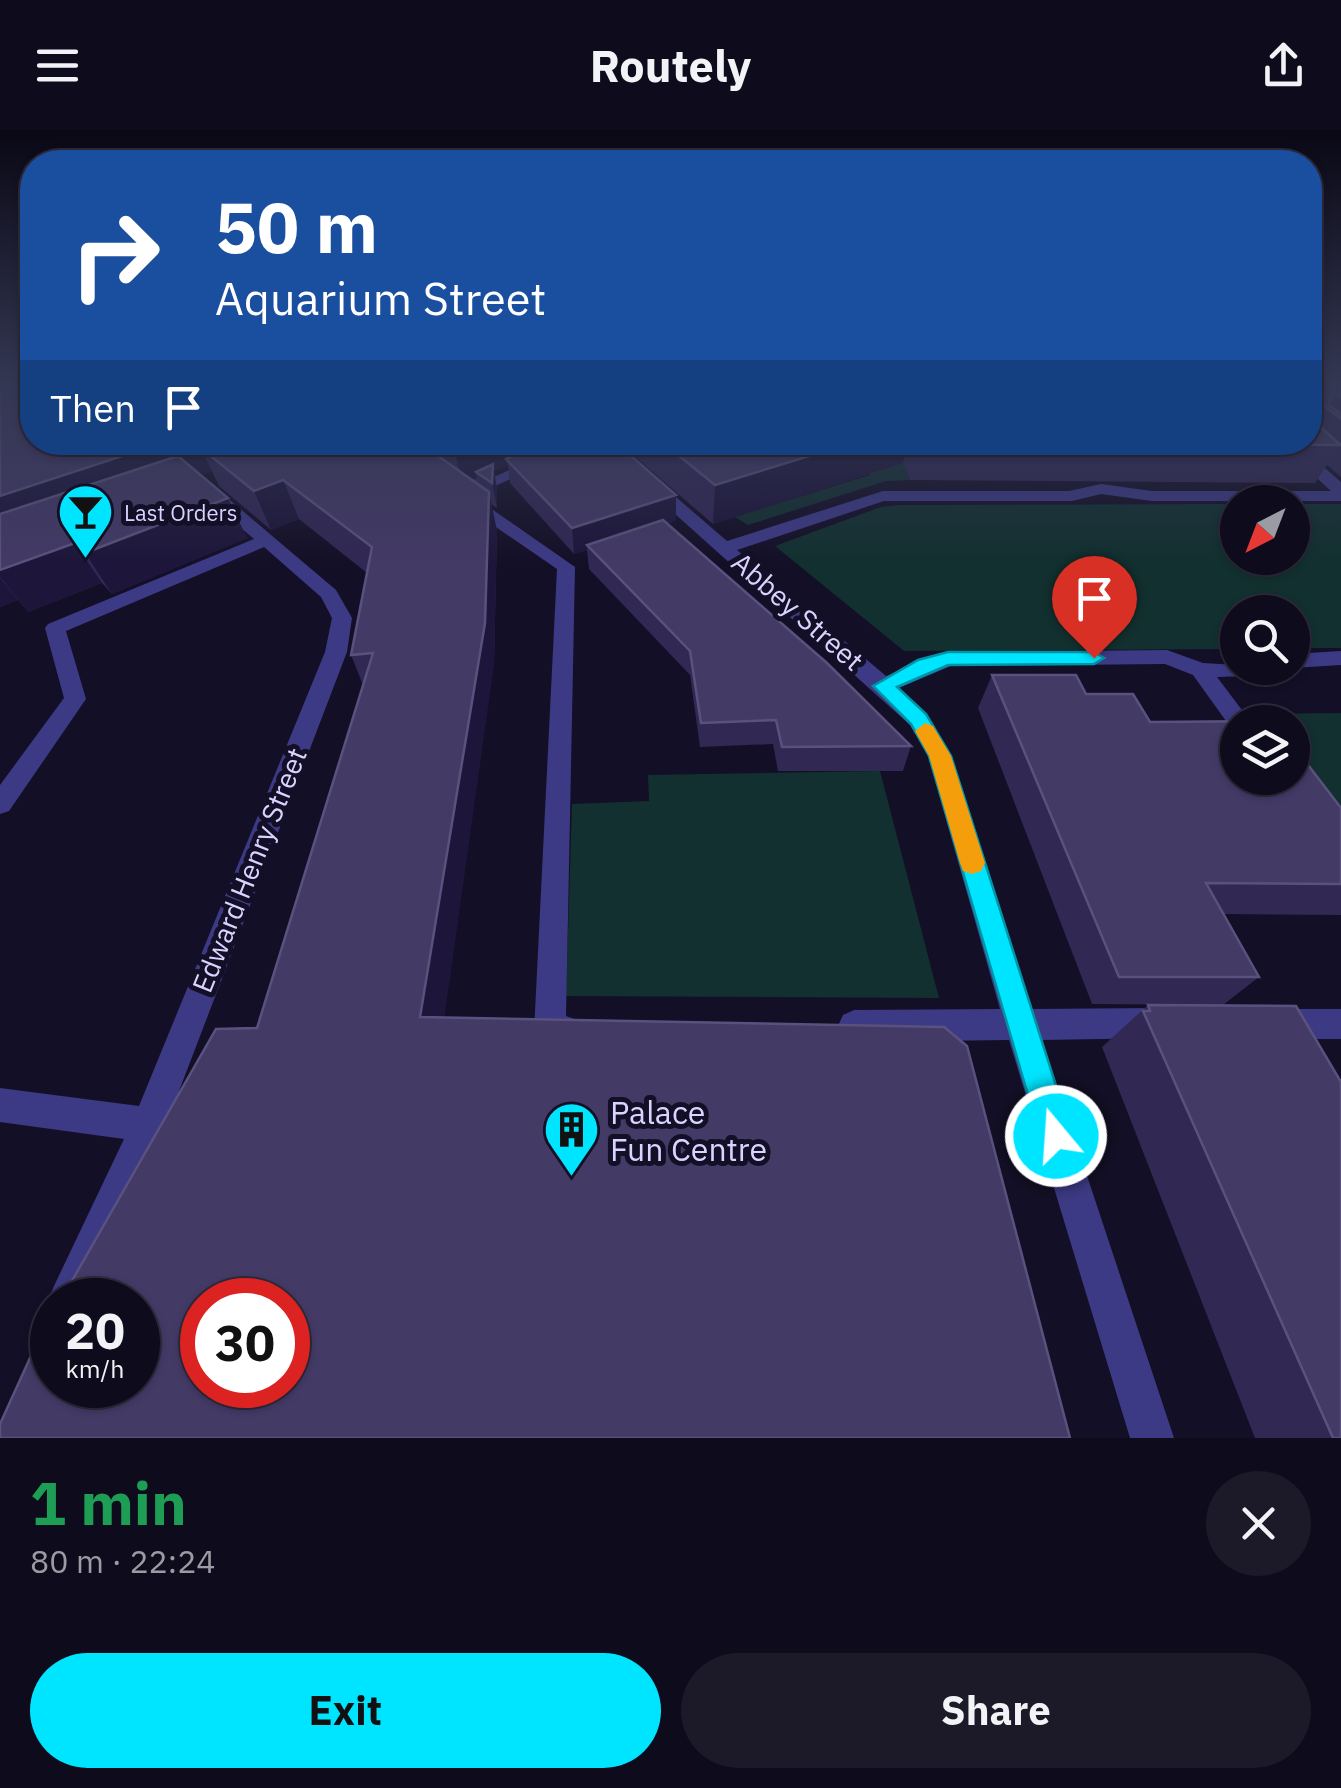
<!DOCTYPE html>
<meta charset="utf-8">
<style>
:root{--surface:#0e0b1c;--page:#1c1929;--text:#f1f3f6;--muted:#9b9ba3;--line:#2e2b3b;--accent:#00e5ff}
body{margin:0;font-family:"IBM Plex Sans",sans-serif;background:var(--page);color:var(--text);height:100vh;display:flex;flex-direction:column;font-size:38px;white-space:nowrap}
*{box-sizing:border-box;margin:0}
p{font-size:32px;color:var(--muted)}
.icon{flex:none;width:55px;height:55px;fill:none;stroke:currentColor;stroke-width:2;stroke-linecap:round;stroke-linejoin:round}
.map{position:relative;height:1308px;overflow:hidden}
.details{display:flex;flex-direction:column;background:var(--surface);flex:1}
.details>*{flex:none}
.top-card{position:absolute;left:20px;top:20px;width:1302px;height:305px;border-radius:40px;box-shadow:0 2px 8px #0004,0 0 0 2px var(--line);background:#1a4fa0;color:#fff;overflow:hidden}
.needle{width:65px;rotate:222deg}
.buttons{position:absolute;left:1220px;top:355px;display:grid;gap:20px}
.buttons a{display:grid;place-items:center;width:90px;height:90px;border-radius:50%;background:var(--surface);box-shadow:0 2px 8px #0004,0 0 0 2px var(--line);font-size:50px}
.speed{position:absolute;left:30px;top:1148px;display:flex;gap:20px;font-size:50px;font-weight:700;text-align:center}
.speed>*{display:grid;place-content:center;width:130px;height:130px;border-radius:50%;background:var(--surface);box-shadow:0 2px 8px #0004,0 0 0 2px var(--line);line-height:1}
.speed small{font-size:25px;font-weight:400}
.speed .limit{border:15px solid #d22;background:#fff;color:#111}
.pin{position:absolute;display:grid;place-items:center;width:85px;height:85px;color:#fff;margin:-102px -42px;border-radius:50% 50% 50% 0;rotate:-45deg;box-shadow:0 0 10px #0007}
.pin .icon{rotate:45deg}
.me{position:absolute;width:110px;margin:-55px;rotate:342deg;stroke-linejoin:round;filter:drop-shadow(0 0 8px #0008)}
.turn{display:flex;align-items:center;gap:35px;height:210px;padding:0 30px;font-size:45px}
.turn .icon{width:130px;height:130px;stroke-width:2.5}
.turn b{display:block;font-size:70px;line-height:85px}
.then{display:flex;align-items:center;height:95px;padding:0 30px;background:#0003;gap:20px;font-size:38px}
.round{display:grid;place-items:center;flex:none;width:105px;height:105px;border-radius:52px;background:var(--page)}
.headline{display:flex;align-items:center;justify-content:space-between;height:170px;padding:0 30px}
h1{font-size:60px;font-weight:700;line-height:75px;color:#1e9e55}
.action{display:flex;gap:20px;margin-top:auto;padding:20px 30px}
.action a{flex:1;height:115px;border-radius:60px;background:var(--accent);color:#111;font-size:40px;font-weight:700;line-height:115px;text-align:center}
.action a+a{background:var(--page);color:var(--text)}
header{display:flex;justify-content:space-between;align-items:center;height:130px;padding:0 30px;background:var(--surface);font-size:45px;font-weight:700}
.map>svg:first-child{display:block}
.green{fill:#12302f}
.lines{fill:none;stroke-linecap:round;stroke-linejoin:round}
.minor{fill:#3d3a85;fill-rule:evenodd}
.wall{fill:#312854}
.shaded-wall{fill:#1d163a}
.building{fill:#433a66;stroke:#5a527e;stroke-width:2.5;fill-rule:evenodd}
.route{fill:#00e5ff;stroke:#0095a6;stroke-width:2.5}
.slow{fill:#f59e0b}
.labels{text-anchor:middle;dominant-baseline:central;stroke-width:10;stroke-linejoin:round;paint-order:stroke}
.far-poi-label{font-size:22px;fill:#d9d4ff;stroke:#130f26;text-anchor:start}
.street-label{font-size:28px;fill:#d9d4ff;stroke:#130f26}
.near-poi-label{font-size:32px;fill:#d9d4ff;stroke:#130f26;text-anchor:start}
</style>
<header><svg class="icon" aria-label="menu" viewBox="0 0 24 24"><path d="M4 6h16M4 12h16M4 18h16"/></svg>Routely<svg class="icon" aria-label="share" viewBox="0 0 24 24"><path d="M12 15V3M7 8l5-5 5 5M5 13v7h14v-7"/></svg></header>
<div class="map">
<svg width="1341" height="1308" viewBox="0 0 1341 1308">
<rect width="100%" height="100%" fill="#130f26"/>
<!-- green -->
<path class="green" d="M1269,312L1278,320L899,322L910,350L886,351L748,395L735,387L870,345L841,324L900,313Z
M1237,374L1238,428H1292L1293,374H1341V518H1293L1292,482H1238L1237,519L904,521L775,416L881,377L899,375Z
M1341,583V706L1293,642L1292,592H1255L1248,584Z
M880,641L939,868L566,866L572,674L649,671L648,645Z"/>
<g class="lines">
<!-- minor -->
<path class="minor" d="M595,312H612L727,411L883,361H1069L1101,354L1152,361H1331L1278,312H1295L1341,352V371H1152L1101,364L1072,371H884L737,420L886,546L948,522L1167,520L1203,533L1292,538V524L1341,521V535L1292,538L1281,545L1217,547L1251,592H1238V600L1231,598L1193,545L1165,534L951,536L899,558L926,583L952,626L1032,879L1159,878L1170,882L1175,893L1170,904L1159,908L1042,910L1174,1308H1130L1009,910L854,912L843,907L838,896L843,885L854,880L1000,879L928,626L910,595Z
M534,329L548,332L473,366L575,437L566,886L580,891L585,902L580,913L569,918L539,913L534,902L557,439L461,373L458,363Z
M206,360H218L336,460L352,488L347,522L166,995L88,1170H52V1181L48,1170L54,1156L124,1009L0,992V958L139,976L325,522L332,488L321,467L264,417L66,501L86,569L9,681L0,684V655L64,568L45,498L48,494L254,409L206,368Z
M1274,879H1341V909H1274L1263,905L1258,894L1263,883Z"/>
</g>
<!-- wall -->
<path class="wall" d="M0,251L32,312H615L676,390L666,394L911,616L903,641H778L773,614L700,617L690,545L589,439L587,420L574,424L510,353L508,335L494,341L497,359V378L491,374L497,401L494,535L257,898L363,555L351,525L367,443L299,389L271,400L219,356L212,341L200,345L247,408L112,464L102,453L28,482L18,470L0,477Z
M1310,251H1341V347L1327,335L1315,353L910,350L903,333L713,394L618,312H1310Z
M992,545L1086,564L1341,678V785L1224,784L1259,847L1223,875L1092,874L978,578Z
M1148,875L1341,1308H1255L1102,917Z"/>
<!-- shaded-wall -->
<path class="shaded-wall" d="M165,312H291L201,318L212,341L0,416V366Z
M424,312H436L444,345L421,314Z
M465,312H561L506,329L508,335L494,341L497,359V378L492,353L476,342L477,348L462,355L454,317Z
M855,312H908L903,333L713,394L715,355Z
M283,350L299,389L271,400L254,361Z
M489,362L497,401L494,535L440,919L420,887Z
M676,365V390L590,419L587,415V420L574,424L572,398Z
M228,368L247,408L112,464L85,423Z
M75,413L102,453L28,482L0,447V440Z
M0,448L18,470L0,477Z"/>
<!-- building -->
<path class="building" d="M0,251H32V312H165L0,366Z
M1310,251H1341V267L1333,262L1329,275L1341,284V289L1320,273L1310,272Z
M1310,288L1341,315L964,312H1310Z
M216,312H424L421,314L489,362L485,493L420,887L944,897L967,916L1070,1308H0V1294L40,1206L52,1184V1255H138V1170H61L216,899L257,898L373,523L351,525L372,417L283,350L254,361L201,318ZM202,1170H288V1255H202Z
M446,312H465L454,317Z
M544,312H615L676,365L572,398L506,329Z
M662,312H855L715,355Z
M178,326L228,368L85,423L75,413L0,440V384Z
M493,334L492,353L476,342Z
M663,390L827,533L911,616L782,617L776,590L701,593L690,521L587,415Z
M992,545H1076L1086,564H1133L1150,592L1275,591L1276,592H1238V648H1292V614L1341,678V754L1206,753L1259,847H1119Z
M1148,875L1296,876L1341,952V1308H1333L1143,881H1150Z"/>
<!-- sky -->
<linearGradient id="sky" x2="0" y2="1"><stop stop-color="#0a0815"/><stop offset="0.58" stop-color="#333752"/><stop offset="1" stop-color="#333752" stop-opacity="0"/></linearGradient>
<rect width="1341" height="434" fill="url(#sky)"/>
<!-- route -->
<path class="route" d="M948,522H1094L1104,528L1094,534L948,535L897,557L926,584L951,626L1072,1006L1067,1017L1056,1022L1044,1017L1040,1006L929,626L911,594L873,556L918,530Z"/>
<!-- slow -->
<path class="slow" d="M925,593L933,596L951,626L985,733L981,741L972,744L963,741L960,733L929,626L915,601Z"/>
<!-- icons -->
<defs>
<symbol id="bar-pin" viewBox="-11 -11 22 30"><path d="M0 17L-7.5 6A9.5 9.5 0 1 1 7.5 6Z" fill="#00e5ff" stroke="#130f26"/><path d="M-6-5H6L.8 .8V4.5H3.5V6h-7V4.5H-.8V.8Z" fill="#111"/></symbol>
<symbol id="building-pin" viewBox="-11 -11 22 30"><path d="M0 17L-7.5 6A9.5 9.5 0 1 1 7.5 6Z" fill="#00e5ff" stroke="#130f26"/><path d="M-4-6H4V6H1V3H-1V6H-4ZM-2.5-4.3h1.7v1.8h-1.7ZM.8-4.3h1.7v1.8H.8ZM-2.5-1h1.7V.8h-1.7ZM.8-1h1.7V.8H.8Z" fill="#111"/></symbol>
</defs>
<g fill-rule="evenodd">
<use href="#bar-pin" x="54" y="350" width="63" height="86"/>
<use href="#building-pin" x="540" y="968" width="63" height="86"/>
</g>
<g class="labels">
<!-- far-poi labels -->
<g class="far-poi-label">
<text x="124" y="382">Last Orders</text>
</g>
<!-- street labels -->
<g class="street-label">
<text transform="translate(798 481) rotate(41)">Abbey Street</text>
<text transform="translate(249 740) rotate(-68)">Edward Henry Street</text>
</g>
<!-- near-poi labels -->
<g class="near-poi-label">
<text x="610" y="982">Palace<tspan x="610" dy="37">Fun Centre</tspan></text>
</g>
</g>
</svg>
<div class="buttons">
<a><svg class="needle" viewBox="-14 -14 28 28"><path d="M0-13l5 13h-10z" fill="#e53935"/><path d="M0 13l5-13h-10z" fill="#9b9ba3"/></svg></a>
<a><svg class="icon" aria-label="search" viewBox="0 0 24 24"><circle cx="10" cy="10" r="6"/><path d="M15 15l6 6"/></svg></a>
<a><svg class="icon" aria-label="layers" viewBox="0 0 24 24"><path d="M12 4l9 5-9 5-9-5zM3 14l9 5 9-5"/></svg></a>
</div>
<div class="speed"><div>20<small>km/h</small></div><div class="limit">30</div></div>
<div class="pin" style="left:1094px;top:528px;background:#d93025"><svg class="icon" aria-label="arrive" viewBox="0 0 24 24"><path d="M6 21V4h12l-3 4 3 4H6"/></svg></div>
<svg class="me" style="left:1056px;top:1006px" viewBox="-20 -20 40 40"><circle r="17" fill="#00e5ff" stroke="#fff" stroke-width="3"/><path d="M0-11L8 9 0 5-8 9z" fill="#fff"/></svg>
<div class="top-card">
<div class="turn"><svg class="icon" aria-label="right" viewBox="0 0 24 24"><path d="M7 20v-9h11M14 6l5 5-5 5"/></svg><div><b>50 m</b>Aquarium Street</div></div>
<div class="then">Then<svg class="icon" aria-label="arrive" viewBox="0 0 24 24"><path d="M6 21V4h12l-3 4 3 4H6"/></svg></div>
</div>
</div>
<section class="details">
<div class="headline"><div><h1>1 min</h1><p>80 m · 22:24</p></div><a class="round"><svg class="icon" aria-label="close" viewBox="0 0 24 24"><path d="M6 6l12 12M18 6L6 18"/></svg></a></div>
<div class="action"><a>Exit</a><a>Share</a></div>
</section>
